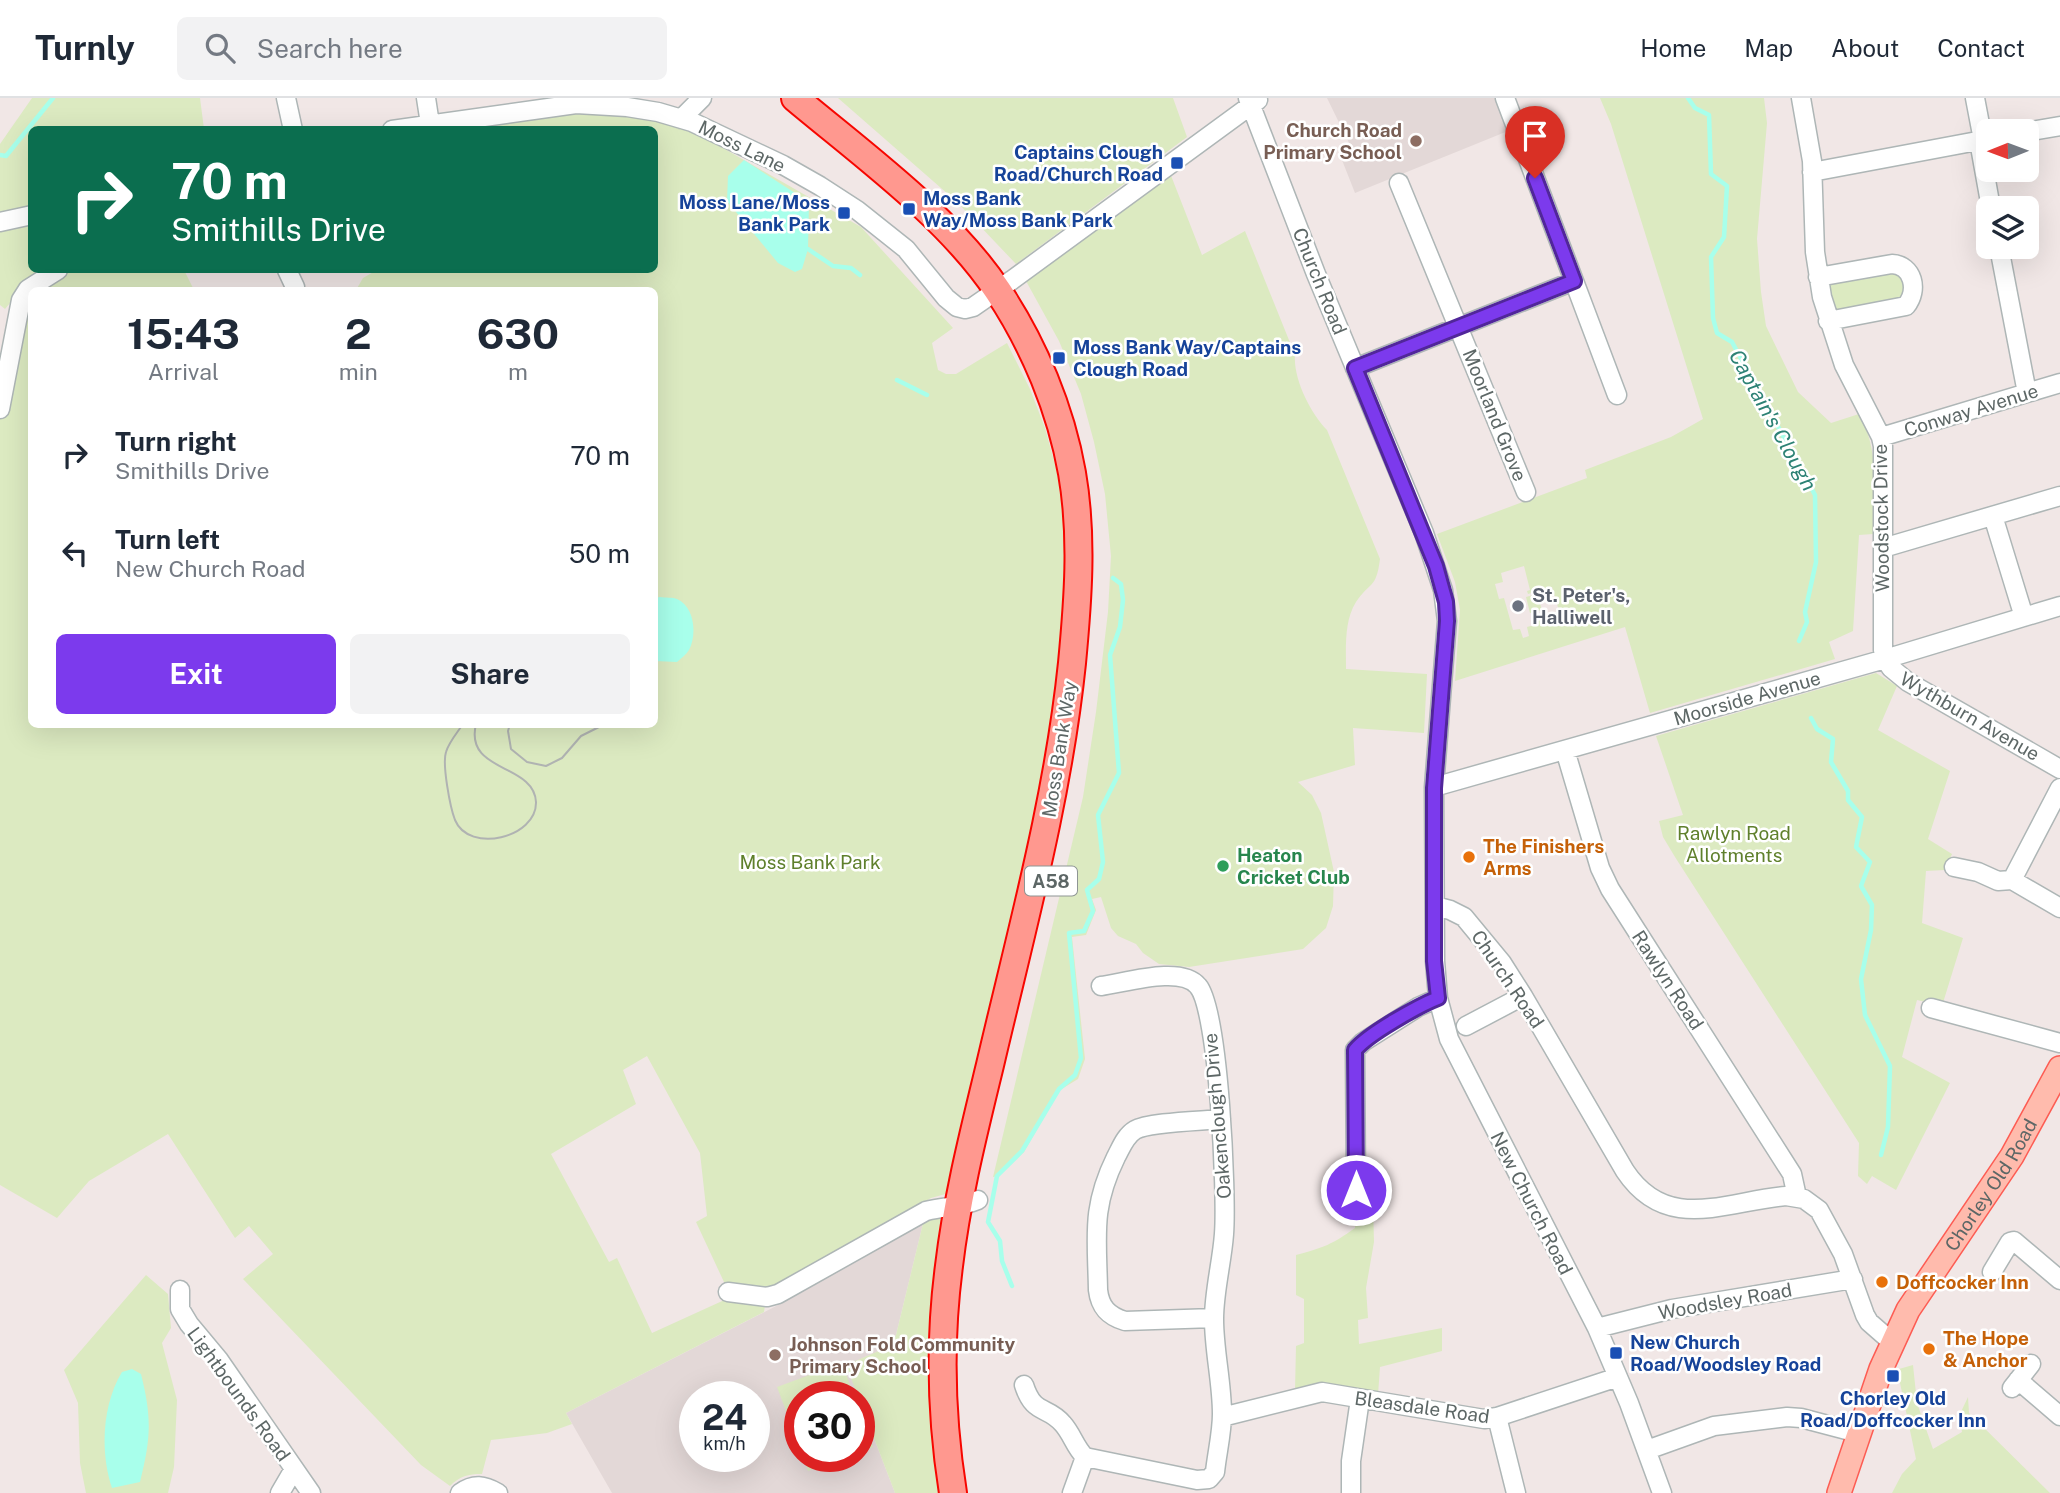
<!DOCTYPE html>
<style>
:root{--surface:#fff;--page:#f2f2f3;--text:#1f2937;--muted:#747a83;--line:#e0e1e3;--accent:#7c3aed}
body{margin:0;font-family:"Public Sans",sans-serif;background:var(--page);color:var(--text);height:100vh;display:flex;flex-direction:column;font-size:26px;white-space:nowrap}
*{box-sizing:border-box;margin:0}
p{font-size:23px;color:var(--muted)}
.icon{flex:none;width:38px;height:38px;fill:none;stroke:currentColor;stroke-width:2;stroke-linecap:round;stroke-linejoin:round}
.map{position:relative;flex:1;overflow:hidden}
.details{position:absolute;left:28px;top:189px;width:630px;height:441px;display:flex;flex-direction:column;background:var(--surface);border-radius:10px;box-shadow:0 7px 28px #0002}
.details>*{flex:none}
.banner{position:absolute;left:28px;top:28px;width:630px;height:147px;border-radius:10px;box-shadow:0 7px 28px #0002;background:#0b6e4f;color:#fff;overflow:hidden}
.needle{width:46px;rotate:269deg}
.fabs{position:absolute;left:1976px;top:21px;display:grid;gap:14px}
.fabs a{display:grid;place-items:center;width:63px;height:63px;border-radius:10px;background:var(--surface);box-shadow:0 7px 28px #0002;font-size:35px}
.speed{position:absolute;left:679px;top:1283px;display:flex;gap:14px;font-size:35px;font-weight:700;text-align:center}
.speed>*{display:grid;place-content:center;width:91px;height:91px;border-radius:50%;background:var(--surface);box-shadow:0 7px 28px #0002;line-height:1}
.speed small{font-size:18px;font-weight:400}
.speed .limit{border:10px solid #d22;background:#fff;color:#111}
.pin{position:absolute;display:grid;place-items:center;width:60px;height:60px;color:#fff;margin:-72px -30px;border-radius:50% 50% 50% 0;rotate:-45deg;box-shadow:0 0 7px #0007}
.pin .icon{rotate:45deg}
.me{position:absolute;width:77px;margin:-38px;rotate:0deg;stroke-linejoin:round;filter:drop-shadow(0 0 5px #0008)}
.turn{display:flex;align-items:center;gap:24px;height:147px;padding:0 28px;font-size:32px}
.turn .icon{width:91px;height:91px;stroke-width:2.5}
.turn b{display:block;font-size:49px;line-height:60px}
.eta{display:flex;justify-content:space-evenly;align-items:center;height:119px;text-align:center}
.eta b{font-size:42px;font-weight:700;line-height:49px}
.button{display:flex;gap:14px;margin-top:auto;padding:14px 28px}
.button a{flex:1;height:80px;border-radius:10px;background:var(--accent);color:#fff;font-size:28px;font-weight:700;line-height:80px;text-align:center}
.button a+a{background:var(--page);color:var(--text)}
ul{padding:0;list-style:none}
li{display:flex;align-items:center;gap:21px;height:98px;padding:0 28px}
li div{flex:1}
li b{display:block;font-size:26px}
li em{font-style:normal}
header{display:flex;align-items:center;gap:42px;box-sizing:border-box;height:98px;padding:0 35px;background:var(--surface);border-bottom:2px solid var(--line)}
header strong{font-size:33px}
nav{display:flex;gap:38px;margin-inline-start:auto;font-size:24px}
.search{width:490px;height:63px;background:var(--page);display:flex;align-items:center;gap:18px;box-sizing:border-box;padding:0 24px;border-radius:10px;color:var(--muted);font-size:26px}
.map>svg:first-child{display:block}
.education{fill:#e3d8d7;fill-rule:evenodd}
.green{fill:#dceac1;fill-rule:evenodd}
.water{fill:#a8ffeb}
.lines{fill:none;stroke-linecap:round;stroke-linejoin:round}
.stream{stroke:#a8ffeb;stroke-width:4.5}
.minor-casing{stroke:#aeb6b6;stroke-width:21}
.major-casing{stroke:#fd5c53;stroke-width:26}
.highway-casing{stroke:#f70600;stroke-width:30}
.minor{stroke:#fff;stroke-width:18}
.major{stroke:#ffbbad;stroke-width:23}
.highway{stroke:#ff988f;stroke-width:26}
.tram{stroke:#b0b3b2;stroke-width:2}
.route-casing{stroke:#51269a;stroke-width:18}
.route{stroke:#7c3aed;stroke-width:12}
.education-dot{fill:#8d6e63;stroke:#fff;stroke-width:2.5}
.transit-dot{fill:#1a4fb4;stroke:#fff;stroke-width:2.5}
.worship-dot{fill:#6b7280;stroke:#fff;stroke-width:2.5}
.food-dot{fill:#e8710a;stroke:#fff;stroke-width:2.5}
.leisure-dot{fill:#2e9e5b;stroke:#fff;stroke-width:2.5}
.labels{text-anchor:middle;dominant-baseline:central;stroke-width:5;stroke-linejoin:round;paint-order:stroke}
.shield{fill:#fff;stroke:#8e9594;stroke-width:2}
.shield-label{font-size:18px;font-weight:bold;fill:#5d6766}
.education-label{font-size:19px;font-weight:bold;fill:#785e54;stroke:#fff;text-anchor:end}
.street-label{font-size:19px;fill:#5d6766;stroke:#fff}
.transit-label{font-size:19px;font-weight:bold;fill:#164399;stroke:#fff;text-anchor:start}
.worship-label{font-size:19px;font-weight:bold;fill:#5b616d;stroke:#fff;text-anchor:start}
.park-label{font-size:19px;fill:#5f802c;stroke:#fff}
.food-label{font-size:19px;font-weight:bold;fill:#c56008;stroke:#fff;text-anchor:start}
.leisure-label{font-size:19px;font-weight:bold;fill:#27864d;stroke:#fff;text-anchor:start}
.water-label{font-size:21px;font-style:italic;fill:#2d8275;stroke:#fff}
</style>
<header>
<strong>Turnly</strong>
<div class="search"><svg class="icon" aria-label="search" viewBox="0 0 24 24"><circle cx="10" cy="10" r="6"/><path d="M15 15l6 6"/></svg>Search here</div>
<nav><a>Home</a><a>Map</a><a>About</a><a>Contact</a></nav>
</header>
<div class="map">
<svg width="2060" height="1395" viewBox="0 0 2060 1395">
<rect width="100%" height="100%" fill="#f1e7e6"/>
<!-- education -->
<path class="education" d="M1327,0H1497L1508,30V33L1355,95L1340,57L1352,51Z
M926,1113L896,1237L888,1249L847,1267L858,1298H800V1358H859V1301L895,1395H612L566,1315L784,1204ZM695,1298H754V1358H695Z"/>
<!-- green -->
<path class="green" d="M32,0H200L204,31L32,32V172H38L5,211L0,207V46Z
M838,0H1173L1187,39L1016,166L957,104Z
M1600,0H1764L1767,25L1757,141L1761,194L1766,228L1798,294L1831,325L1859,316C1880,352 1874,395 1873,436L1859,437L1853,533L1829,544L1835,561L1650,615L1625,529L1455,583L1460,512L1455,484L1437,436L1587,380L1585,372L1671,339L1703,321L1611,26ZM1524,468L1530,492L1527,493L1528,496L1552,489L1560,516L1544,521L1542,516L1532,519L1534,527L1527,529L1529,538L1523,540L1520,531L1513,532L1504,500L1499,501L1495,486L1503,484L1501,475Z
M586,13L681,26L861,129L953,230L932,245L938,272L946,276H956L1007,245L1030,291L1045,330L1056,370L1069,441L1057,589L1043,677L949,1095L931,1100L767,1194L764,1214L566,1315L572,1326L547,1335L491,1342L482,1376C468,1376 460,1378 450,1388L421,1367L243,1181L273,1156L249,1128L235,1140L168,1036L89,1083L57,1120L0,1087V311L31,194L32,626H654V192H356L363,180L377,172H654V32L459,31ZM647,958L700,1055L707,1118L696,1124L731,1199L652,1235L617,1160L609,1164L551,1056L636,1006L623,972Z
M1170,75L1202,157L1245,133L1295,257C1293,281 1311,316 1327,332L1380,461C1376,492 1370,483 1356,504C1344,523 1346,550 1346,571L1427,576L1424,635L1353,630L1355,667L1298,684L1312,697L1321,715L1334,774L1333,808L1326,830L1303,851L1189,869L1159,866L1143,855L1136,846L1118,838L1111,830L1101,799L1092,801L1096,812L1086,837L1072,839L1085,961L1078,981L1060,992L1024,1054L999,1078L993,1079L1083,699L1096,614L1108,514L1111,458L1105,396L1094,344L1081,296L1059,243L1026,183Z
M64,172H184L194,192H33Z
M1887,172L1902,175L1905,200L1835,215L1826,185Z
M1537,496L1542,512L1530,515L1526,499Z
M1876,575L1897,588L1878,632L1950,673L1928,741L1952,756L1945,772L1926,773L1922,825L1963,840L1942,908L1917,902L1902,959L1950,985L1896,1092L1872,1078L1867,1086L1858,1078L1859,1045L1675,759L1663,739L1659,723L1683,717L1656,638Z
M1373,1106L1374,1144L1366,1190L1368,1220L1358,1222L1359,1246L1442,1230V1253L1380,1269L1378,1297L1295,1292L1296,1248L1304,1245V1201L1296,1197V1157C1323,1150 1333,1146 1355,1130V1114Z
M926,1113L946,1120L942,1395H895L846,1267L888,1249L896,1237Z
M146,1177L168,1196L171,1230L162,1245L177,1302L174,1369L168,1395H86L80,1365L78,1305L64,1272Z
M842,1265L854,1298H800V1350L777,1289Z
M1913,1267L1917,1305L1933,1351L1962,1334L1959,1318L1968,1299L1969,1315L2050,1395H1892L1902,1376L1916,1361L1900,1285L1894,1282L1899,1271Z
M859,1312L873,1349L859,1354Z
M803,1358H848L808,1373Z"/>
<!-- water -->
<path class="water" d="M744,62L809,104L808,151L802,171L795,174L778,165L727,103L728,78Z
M660,499C665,500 673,499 677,501C695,509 697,537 689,552C686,557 681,560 677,564L655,563V500Z
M132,1271L141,1276C152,1320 151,1340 140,1384L112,1390C100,1354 102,1307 122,1274Z"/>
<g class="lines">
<!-- stream -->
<path class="stream" d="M1688,0L1695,10L1709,17L1711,76L1727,88L1724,139L1711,159L1713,220L1717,235L1732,244L1815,397L1816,464L1805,514L1807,524L1799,543
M0,57L6,58L53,0
M808,151L833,168L851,170L860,177
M897,282L927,297
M1811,620L1817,631L1833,641L1831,664L1848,693V702L1862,719L1856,749L1870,764L1861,788L1872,807L1871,832L1861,881L1865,917L1890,968L1888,1029L1881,1057
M1012,1188L1002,1163L1000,1143L988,1124L997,1078L1022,1053L1059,991L1075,977L1081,960L1069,835L1084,833L1093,813L1087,792L1099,781L1103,764L1098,717L1119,675L1110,557L1120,529L1123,502L1121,486L1113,480"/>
<defs>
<path id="minor" d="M286,0L293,32
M426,0L430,26
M1248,0L1316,176L1424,435L1443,492L1447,523L1434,689L1435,863L1438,900L1449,941L1597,1230L1629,1305L1662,1395
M1505,0L1617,297
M1801,0L1812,63L1815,154L1822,199L1844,267L1881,339L1883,348V552L1885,561L1891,570L1908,584L2060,671
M1975,0L1983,42
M681,21L702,0
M392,32L576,6L627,9L658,14L692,24L783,67L820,88L857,112L906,151L946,200L957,209L965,211L973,209L1012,182L1258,2
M2026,34L2060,28
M1979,43L1991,110
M1812,74L1988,41
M1399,85L1526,394
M0,124L32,117
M1999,149L2027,295
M287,172L295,189
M1818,179L1892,166C1913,167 1919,192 1906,208L1828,223
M1355,270L1574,183
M0,311L21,202L28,191L58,172
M1881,339L2060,285
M1993,418L2024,519
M1883,450L2060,398
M1565,652L1600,770L1610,791L1792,1076L1797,1099
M1434,689L1885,561L2060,508
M1954,769L1978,774L1998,783L2012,782
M2012,782L2060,690
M2012,782L2060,810
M1435,808L1450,812L1464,819L1502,865L1523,898L1625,1073C1667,1136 1726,1103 1786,1098L1804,1101L1819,1112L1843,1156L1865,1217L1869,1224L1893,1245
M1931,910L2060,945
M1466,928L1523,898
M1356,1092L1355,952L1363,944L1418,909L1438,900
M1992,1174L2010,1144L2014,1143L2060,1182
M180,1192V1211L189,1226L219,1262L311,1395
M728,1194L767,1199L778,1196L926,1113C945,1108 959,1110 978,1102
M1214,1220L1125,1223C1108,1218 1100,1209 1098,1192C1097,1137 1091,1110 1116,1059C1121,1050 1125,1038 1135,1032C1149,1024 1202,1023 1221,1021
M1597,1230L1672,1211L1853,1181
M2018,1282L2060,1318
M1024,1287C1034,1318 1047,1307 1063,1326C1072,1336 1075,1349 1085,1359L1197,1382L1209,1381L1215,1374C1217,1355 1222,1335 1222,1316C1222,1284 1214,1253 1214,1221C1214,1193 1222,1164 1224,1136C1227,1098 1219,912 1198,888C1181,867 1125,885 1101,888
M2012,1290L2031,1266
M1222,1319L1322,1294L1484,1321L1497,1319L1618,1279
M1497,1319L1516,1395
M1647,1352L1714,1328L1787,1319L1801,1320L1858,1335
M280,1395L294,1371
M460,1395C474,1385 484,1387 498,1395
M1072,1395L1085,1359
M1351,1395V1363L1360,1301"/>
<g id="major">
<path id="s1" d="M1839,1395L1881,1271L1908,1212L2012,1058L2060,970"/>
</g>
<path id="highway" d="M795,0C863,57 949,119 998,193C1034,247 1061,312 1072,375C1083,438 1078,502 1072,565C1058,701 1021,834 990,967C974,1033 957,1100 949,1168C939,1244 941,1320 953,1395"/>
</defs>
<!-- minor casing -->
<use href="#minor" class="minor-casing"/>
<!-- major casing -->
<use href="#major" class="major-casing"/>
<!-- highway casing -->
<use href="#highway" class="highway-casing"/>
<!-- minor -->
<use href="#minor" class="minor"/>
<!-- major -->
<use href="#major" class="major"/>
<!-- highway -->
<use href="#highway" class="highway"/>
<!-- tram -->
<path class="tram" d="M463,626C457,635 449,644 446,654C442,666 450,709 455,722C469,756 537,740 536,704C534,665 464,675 476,626
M510,626L508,633L511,651L527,664L546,668L562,660L581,638L605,626"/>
</g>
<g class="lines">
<defs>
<path id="route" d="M1356,1092L1355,952C1368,936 1418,908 1438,900L1434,863V690L1447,523L1446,504L1436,468L1355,270L1574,183L1535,80"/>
</defs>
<!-- route casing -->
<use href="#route" class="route-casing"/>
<!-- route -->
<use href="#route" class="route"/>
</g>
<!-- markers -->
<g class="education-dot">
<circle cx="1416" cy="43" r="7"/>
<circle cx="775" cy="1257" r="7"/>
</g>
<g class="transit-dot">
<rect x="1170" y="58" width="14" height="14" rx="3.5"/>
<rect x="902" y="104" width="14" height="14" rx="3.5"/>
<rect x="837" y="108" width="14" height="14" rx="3.5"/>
<rect x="1052" y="253" width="14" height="14" rx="3.5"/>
<rect x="1609" y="1248" width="14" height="14" rx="3.5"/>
<rect x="1886" y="1271" width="14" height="14" rx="3.5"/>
</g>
<circle class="worship-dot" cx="1518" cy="508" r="7"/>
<g class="food-dot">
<circle cx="1469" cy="759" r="7"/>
<circle cx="1882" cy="1184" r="7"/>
<circle cx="1929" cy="1251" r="7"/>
</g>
<circle class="leisure-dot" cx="1223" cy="768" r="7"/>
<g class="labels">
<!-- shield labels -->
<rect class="shield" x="1025" y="768.5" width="52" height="29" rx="5"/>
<g class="shield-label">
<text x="1051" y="783">A58</text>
</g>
<!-- education labels -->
<g class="education-label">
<text x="1402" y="32">Church Road<tspan x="1402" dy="22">Primary School</tspan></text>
<text x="789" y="1246" text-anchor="start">Johnson Fold Community<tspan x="789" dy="22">Primary School</tspan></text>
</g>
<!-- street labels -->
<g class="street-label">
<text transform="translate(742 48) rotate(26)">Moss Lane</text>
<text transform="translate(1320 183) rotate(68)">Church Road</text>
<text transform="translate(1971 312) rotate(-17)">Conway Avenue</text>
<text transform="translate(1495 317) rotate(68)">Moorland Grove</text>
<text transform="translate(1881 420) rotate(-91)">Woodstock Drive</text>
<text transform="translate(1747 600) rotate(-16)">Moorside Avenue</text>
<text transform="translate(1970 618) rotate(30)">Wythburn Avenue</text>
<text transform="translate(1059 651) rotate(-81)">Moss Bank Way</text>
<text transform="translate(1508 881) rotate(56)">Church Road</text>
<text transform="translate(1668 882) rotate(57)">Rawlyn Road</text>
<text transform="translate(1217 1018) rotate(-95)">Oakenclough Drive</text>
<text stroke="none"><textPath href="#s1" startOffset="346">Chorley Old Road</textPath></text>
<text transform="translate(1532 1105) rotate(63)">New Church Road</text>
<text transform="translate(1725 1203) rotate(-10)">Woodsley Road</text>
<text transform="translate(239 1296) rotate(54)">Lightbounds Road</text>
<text transform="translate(1422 1309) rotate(8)">Bleasdale Road</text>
</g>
<!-- transit labels -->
<g class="transit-label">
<text x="1163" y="54" text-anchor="end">Captains Clough<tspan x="1163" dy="22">Road/Church Road</tspan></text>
<text x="923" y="100">Moss Bank<tspan x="923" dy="22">Way/Moss Bank Park</tspan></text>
<text x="830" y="104" text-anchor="end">Moss Lane/Moss<tspan x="830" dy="22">Bank Park</tspan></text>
<text x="1073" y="249">Moss Bank Way/Captains<tspan x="1073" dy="22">Clough Road</tspan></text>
<text x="1630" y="1244">New Church<tspan x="1630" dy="22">Road/Woodsley Road</tspan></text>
<text x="1893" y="1300" text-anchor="middle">Chorley Old<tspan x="1893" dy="22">Road/Doffcocker Inn</tspan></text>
</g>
<!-- worship labels -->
<g class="worship-label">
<text x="1532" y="497">St. Peter's,<tspan x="1532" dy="22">Halliwell</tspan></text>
</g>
<!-- park labels -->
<g class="park-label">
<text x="1734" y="735">Rawlyn Road<tspan x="1734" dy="22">Allotments</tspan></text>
<text x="810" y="764">Moss Bank Park</text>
</g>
<!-- food labels -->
<g class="food-label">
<text x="1483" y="748">The Finishers<tspan x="1483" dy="22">Arms</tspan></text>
<text x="1896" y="1184">Doffcocker Inn</text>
<text x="1943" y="1240">The Hope<tspan x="1943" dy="22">&amp; Anchor</tspan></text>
</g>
<!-- leisure labels -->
<g class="leisure-label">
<text x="1237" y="757">Heaton<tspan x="1237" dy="22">Cricket Club</tspan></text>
</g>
<!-- water labels -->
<g class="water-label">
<text transform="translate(1773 322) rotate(61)">Captain's Clough</text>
</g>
</g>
</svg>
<div class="fabs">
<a><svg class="needle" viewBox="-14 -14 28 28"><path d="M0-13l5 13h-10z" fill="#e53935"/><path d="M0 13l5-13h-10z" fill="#747a83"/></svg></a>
<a><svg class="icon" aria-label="layers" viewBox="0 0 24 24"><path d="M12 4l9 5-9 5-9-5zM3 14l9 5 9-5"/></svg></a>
</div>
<div class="speed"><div>24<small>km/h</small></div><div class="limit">30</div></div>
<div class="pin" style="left:1535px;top:80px;background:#d93025"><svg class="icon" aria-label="arrive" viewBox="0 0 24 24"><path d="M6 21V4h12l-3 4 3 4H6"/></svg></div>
<svg class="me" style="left:1356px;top:1092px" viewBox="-20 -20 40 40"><circle r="17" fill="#7c3aed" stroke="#fff" stroke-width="3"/><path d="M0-11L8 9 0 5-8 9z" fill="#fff"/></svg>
<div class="banner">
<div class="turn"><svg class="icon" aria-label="right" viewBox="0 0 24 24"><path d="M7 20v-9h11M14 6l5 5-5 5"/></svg><div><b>70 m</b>Smithills Drive</div></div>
</div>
<section class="details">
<div class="eta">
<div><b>15:43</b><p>Arrival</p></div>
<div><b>2</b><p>min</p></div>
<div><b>630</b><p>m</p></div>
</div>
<ul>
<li><svg class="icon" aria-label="right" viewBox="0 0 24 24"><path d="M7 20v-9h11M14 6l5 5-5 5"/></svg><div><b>Turn right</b><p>Smithills Drive</p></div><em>70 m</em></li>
<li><svg class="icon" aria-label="left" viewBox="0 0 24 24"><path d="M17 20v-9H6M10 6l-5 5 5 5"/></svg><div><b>Turn left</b><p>New Church Road</p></div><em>50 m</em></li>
</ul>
<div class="button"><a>Exit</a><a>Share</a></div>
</section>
</div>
